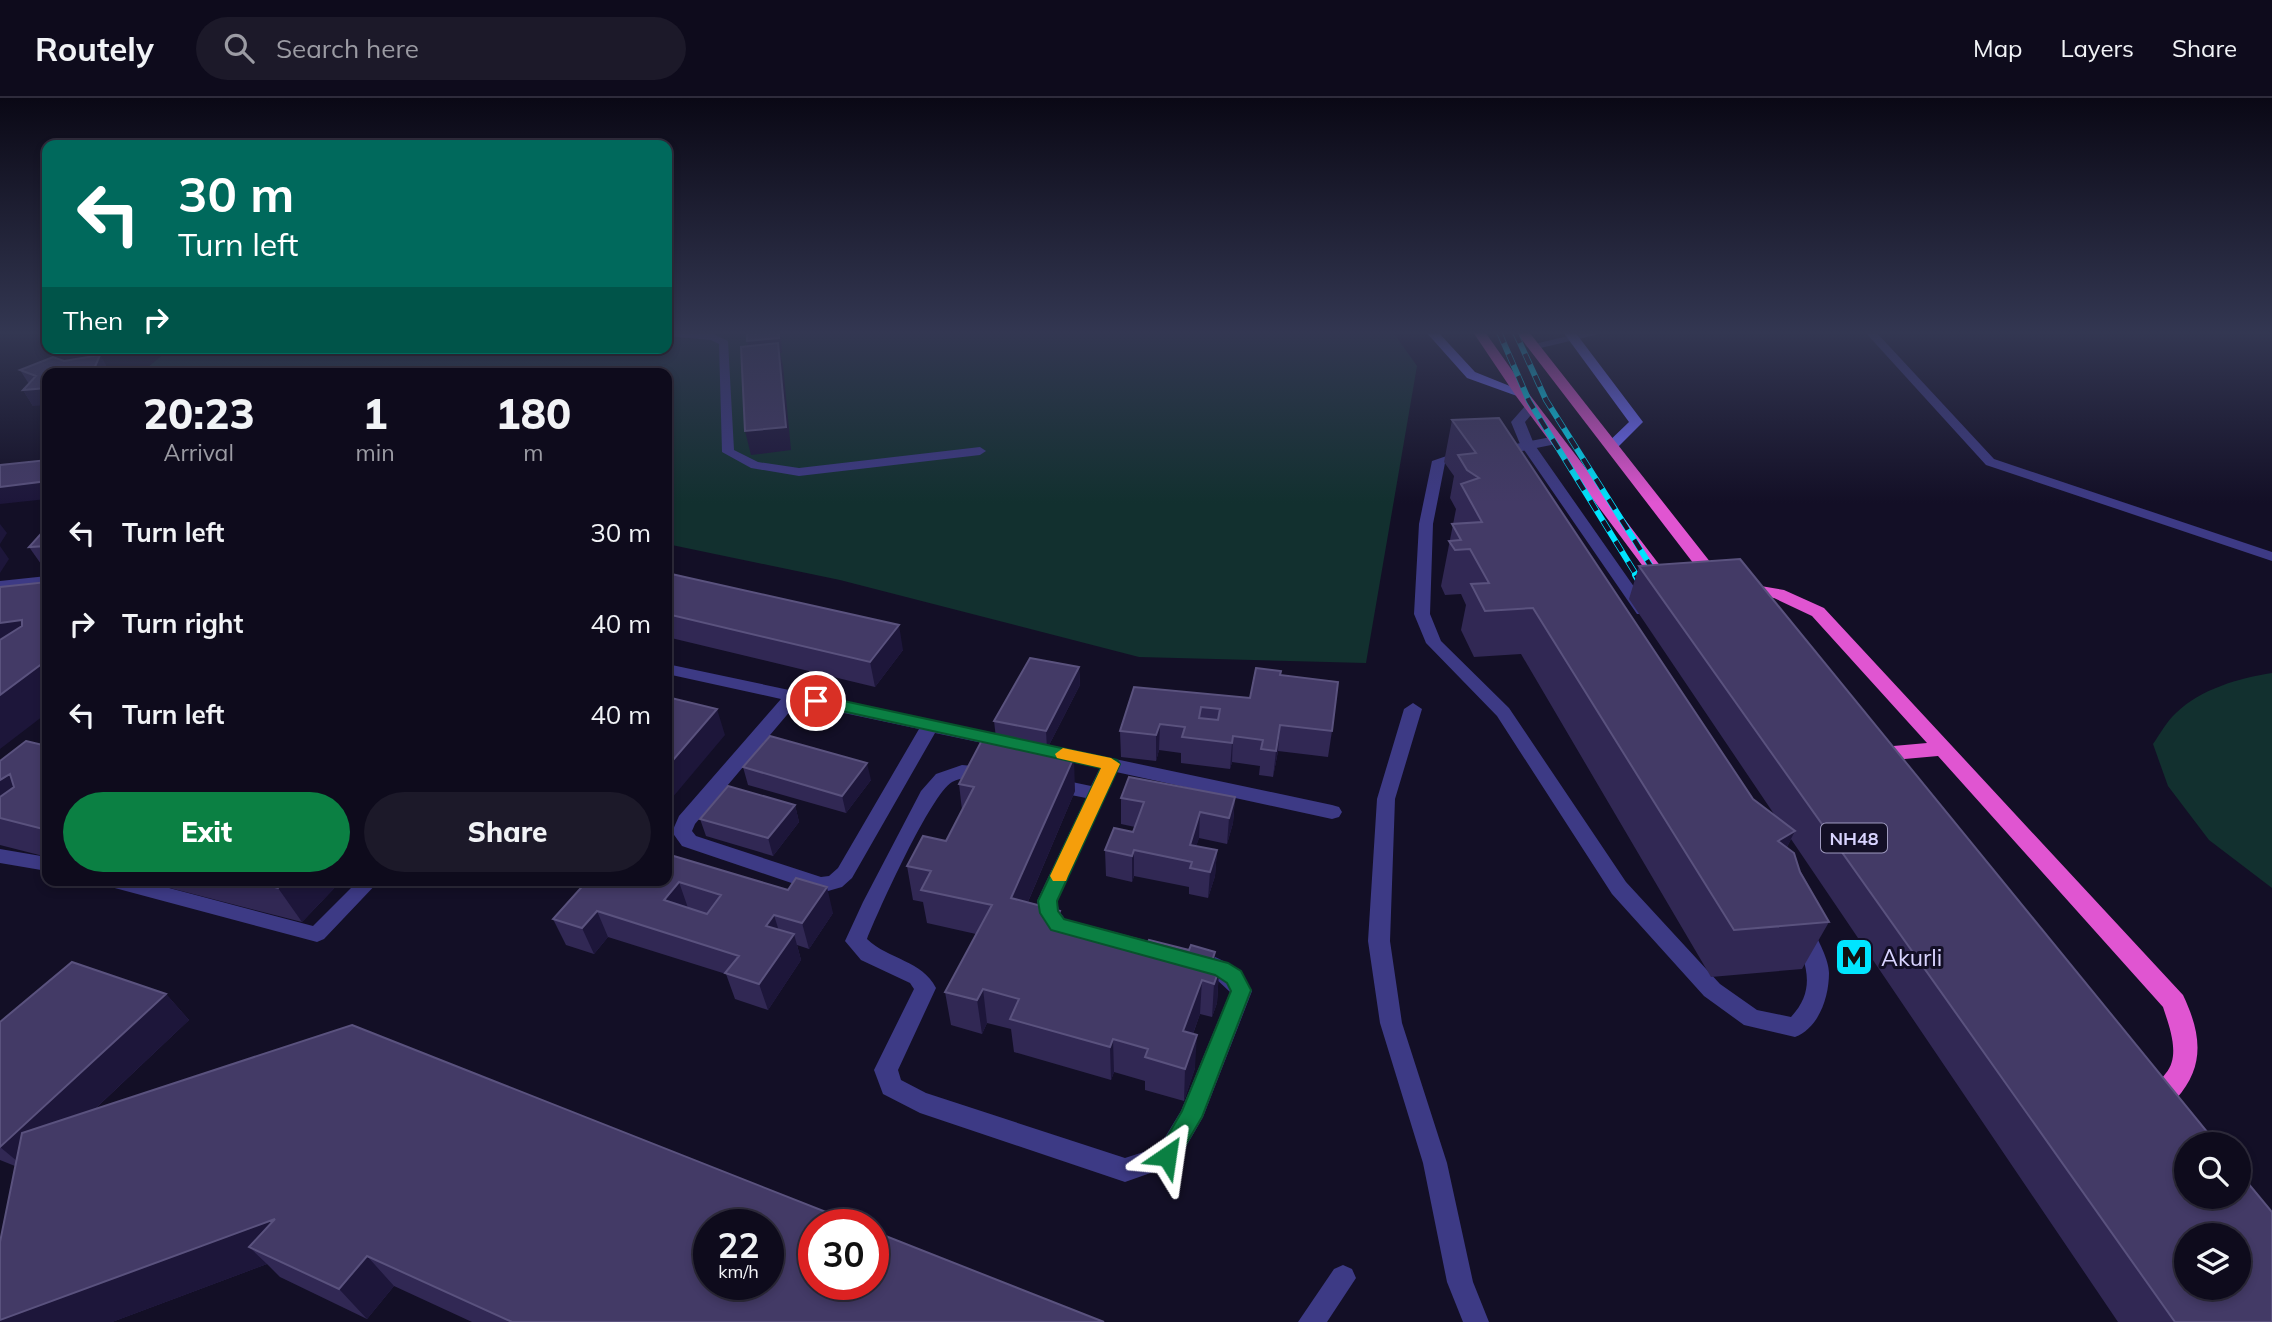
<!DOCTYPE html>
<style>
:root{--surface:#0e0b1c;--page:#1c1929;--text:#f1f3f6;--muted:#9b9ba3;--line:#2e2b3b;--accent:#0b8043}
body{margin:0;font-family:Mulish,sans-serif;background:var(--page);color:var(--text);height:100vh;display:flex;flex-direction:column;font-size:26px;white-space:nowrap}
*{box-sizing:border-box;margin:0}
p{font-size:23px;color:var(--muted)}
.icon{flex:none;width:38px;height:38px;fill:none;stroke:currentColor;stroke-width:2;stroke-linecap:round;stroke-linejoin:round}
.map{position:relative;flex:1;overflow:hidden}
.details{position:absolute;left:42px;top:270px;width:630px;height:518px;display:flex;flex-direction:column;background:var(--surface);border-radius:14px;box-shadow:0 4px 10px #0003,0 0 0 2px var(--line)}
.details>*{flex:none}
.guide{position:absolute;left:42px;top:42px;width:630px;height:214px;border-radius:14px;box-shadow:0 4px 10px #0003,0 0 0 2px var(--line);background:#00695c;color:#fff;overflow:hidden}
.fabs{position:absolute;left:2174px;top:1034px;display:grid;gap:14px}
.fabs a{display:grid;place-items:center;width:77px;height:77px;border-radius:50%;background:var(--surface);box-shadow:0 4px 10px #0003,0 0 0 2px var(--line);font-size:35px}
.speed{position:absolute;left:693px;top:1111px;display:flex;gap:14px;font-size:35px;font-weight:700;text-align:center}
.speed>*{display:grid;place-content:center;width:91px;height:91px;border-radius:50%;background:var(--surface);box-shadow:0 4px 10px #0003,0 0 0 2px var(--line);line-height:1}
.speed small{font-size:18px;font-weight:400}
.speed .limit{border:10px solid #d22;background:#fff;color:#111}
.pin{position:absolute;display:grid;place-items:center;width:60px;height:60px;color:#fff;margin:-30px;border:4px solid #fff;border-radius:50%;box-shadow:0 2px 7px #0007}
.me{position:absolute;width:77px;margin:-38px;rotate:32deg;stroke-linejoin:round;filter:drop-shadow(0 0 5px #0008)}
.turn{display:flex;align-items:center;gap:24px;height:147px;padding:0 21px;font-size:32px}
.turn .icon{width:91px;height:91px;stroke-width:2.5}
.turn b{display:block;font-size:49px;line-height:60px}
.then{display:flex;align-items:center;height:66px;padding:0 21px;background:#0003;gap:14px;font-size:26px}
.eta{display:flex;justify-content:space-evenly;align-items:center;height:119px;text-align:center}
.eta b{font-size:42px;font-weight:800;line-height:49px}
.button{display:flex;gap:14px;margin-top:auto;padding:14px 21px}
.button a{flex:1;height:80px;border-radius:42px;background:var(--accent);color:#fff;font-size:28px;font-weight:800;line-height:80px;text-align:center}
.button a+a{background:var(--page);color:var(--text)}
ul{padding:0;list-style:none}
li{display:flex;align-items:center;gap:21px;height:91px;padding:0 21px}
li div{flex:1}
li b{display:block;font-size:26px}
li em{font-style:normal}
header{display:flex;align-items:center;gap:42px;box-sizing:border-box;height:98px;padding:0 35px;background:var(--surface);border-bottom:2px solid var(--line)}
header strong{font-size:33px}
nav{display:flex;gap:38px;margin-inline-start:auto;font-size:24px}
.search{width:490px;height:63px;background:var(--page);display:flex;align-items:center;gap:18px;box-sizing:border-box;padding:0 24px;border-radius:38px;color:var(--muted);font-size:26px}
.map>svg:first-child{display:block}
.green{fill:#12302f}
.lines{fill:none;stroke-linecap:round;stroke-linejoin:round}
.service{fill:#3d3a85;fill-rule:evenodd}
.minor{fill:#3d3a85;fill-rule:evenodd}
.tertiary{fill:#3d3a85;fill-rule:evenodd}
.secondary{fill:#6f6bff;fill-rule:evenodd}
.trunk{fill:#e055d1;fill-rule:evenodd}
.rail-far1-casing{stroke:#00e5ff;stroke-width:6}
.rail-casing{stroke:#00e5ff;stroke-width:8}
.rail-far1{stroke:#130f26;stroke-width:4.5;stroke-dasharray:12;stroke-linecap:butt}
.rail{stroke:#130f26;stroke-width:5;stroke-dasharray:16;stroke-linecap:butt}
.wall{fill:#312854}
.shaded-wall{fill:#1d163a}
.building{fill:#433a66;stroke:#5a527e;stroke-width:2;fill-rule:evenodd}
.route{fill:#0b8043;stroke:#07532c;stroke-width:2}
.slow{fill:#f59e0b}
.labels{text-anchor:middle;dominant-baseline:central;stroke-width:6;stroke-linejoin:round;paint-order:stroke}
.shield{fill:#130f26;stroke:#9e99be;stroke-width:2}
.shield-label{font-size:18px;font-weight:bold;fill:#d9d4ff}
.near-poi-label{font-size:23px;fill:#d9d4ff;stroke:#130f26;text-anchor:start}
</style>
<header>
<strong>Routely</strong>
<div class="search"><svg class="icon" aria-label="search" viewBox="0 0 24 24"><circle cx="10" cy="10" r="6"/><path d="M15 15l6 6"/></svg>Search here</div>
<nav><a>Map</a><a>Layers</a><a>Share</a></nav>
</header>
<div class="map">
<svg width="2272" height="1224" viewBox="0 0 2272 1224">
<rect width="100%" height="100%" fill="#130f26"/>
<!-- green -->
<path class="green" d="M667,234H1393L1417,268L1366,565L1139,559L840,482L667,446V275H141L171,250H667Z
M2272,575V790L2209,742L2168,688L2153,646C2160,636 2167,623 2176,615C2201,591 2239,580 2272,575Z"/>
<g class="lines">
<!-- service -->
<path class="service" d="M667,234L713,236L728,243L734,352L758,364L799,370L980,349L986,353L980,357L799,378L751,370L722,354L719,246L711,242L667,238Z
M1865,234H1876L1994,361L2272,454V463L1986,367Z
M0,751L47,759V773L0,765Z
M102,782H139L313,828L359,782H380L324,841L317,844L111,789L105,787Z"/>
<!-- minor -->
<path class="minor" d="M1585,234H1608L1532,252L1526,248Z
M1556,338L1561,339V345L1512,355L1513,360L1506,364L1499,360L1500,349Z
M1467,351L1474,355L1472,358L1445,365L1433,426L1430,516L1441,543L1509,610L1626,784L1720,886L1757,912L1791,919C1817,891 1806,866 1794,835L1797,829L1804,827L1811,829C1818,841 1829,862 1829,875C1829,899 1819,930 1795,939L1744,927L1704,898L1612,796L1497,618L1426,545L1414,516L1419,426L1432,363Z
M47,478V488L0,493V483Z
M667,566L1332,707L1339,709L1342,714L1339,719L1332,721L1116,674L1057,803L1059,813L1065,821L1175,850L1178,856L1175,862L1167,865L1051,833L1039,815L1037,803L1086,700L1046,692L1044,687L1046,682L1053,680L1091,688L1100,670L935,635L852,780L842,789L821,795L682,748L672,734L679,718L781,601L667,576ZM797,605L919,631L838,770L829,778L821,779L696,738L692,733L695,726Z
M1413,605L1422,611L1395,701L1390,843L1402,925L1447,1065L1473,1184L1489,1224H1463L1447,1184L1423,1065L1380,925L1368,843L1377,701L1404,611Z
M962,667L995,670L997,675L995,680C981,684 966,676 952,684C931,696 878,813 867,841C889,862 922,862 936,890L898,972L901,982L926,995L1125,1060L1159,1049L1181,1013L1230,894L1214,879L1186,869L1183,863L1186,857C1211,848 1241,872 1252,893L1203,1019L1176,1066L1125,1084L920,1015L883,996L874,972L914,891L910,885L861,862L845,843L863,804L921,693L936,676Z
M1343,1167L1352,1171L1356,1180L1327,1224H1298L1334,1171Z"/>
<!-- tertiary -->
<path class="tertiary" d="M1531,306L1537,310L1525,324L1534,346L1651,513L1649,516H1637L1520,346L1511,324L1526,307Z"/>
<!-- secondary -->
<path class="secondary" d="M1426,234H1438L1475,274L1527,295L1521,299L1517,298L1467,280Z
M1563,234H1575L1643,324L1616,351L1611,352L1604,348L1629,324Z"/>
<!-- trunk -->
<path class="trunk" d="M1473,234H1485L1526,292L1671,482L1674,486L1671,490H1659L1516,298Z
M1516,234H1529L1722,479L1725,483L1722,487H1710Z
M1743,485L1784,492L1824,510L2183,897C2201,935 2206,968 2176,1001C2169,1008 2164,1014 2154,1018L2145,1014L2141,1006C2147,993 2158,986 2166,975C2181,957 2169,928 2163,909L1938,658L1871,664L1864,662L1861,657L1864,652L1871,650L1927,645L1812,518L1774,500L1737,494L1734,490L1737,486Z"/>
<defs>
<path id="rail-far1" d="M1499,234L1529,303L1637,478
M1515,234L1546,302L1657,478"/>
<path id="rail" d="M1636,477L1647,495
M1656,477L1660,483"/>
</defs>
<!-- rail-far1 casing -->
<use href="#rail-far1" class="rail-far1-casing"/>
<!-- rail casing -->
<use href="#rail" class="rail-casing"/>
<!-- rail-far1 -->
<use href="#rail-far1" class="rail-far1"/>
<!-- rail -->
<use href="#rail" class="rail"/>
</g>
<!-- wall -->
<path class="wall" d="M53,250H151L146,255L57,257Z
M100,257L109,273L33,308L23,292L29,286L20,272L64,263Z
M1452,322L1753,701L1776,719L1629,501L1639,468L2272,1224H2118L1791,741L1787,749L1829,824L1802,871L1711,879L1521,556L1474,559L1461,532L1466,507L1461,496L1445,497L1441,488L1456,411L1450,400L1454,378L1444,364Z
M47,429V466H41L29,449Z
M667,475L903,552L875,589L667,539Z
M1079,569L1080,587L1047,651L996,640L994,623Z
M1281,577L1332,633L1328,659L1278,653L1273,679L1259,677L1260,668L1232,664L1230,671L1181,665V655L1159,652L1156,663L1121,659L1120,633L1134,589L1250,600Z
M47,648V759L0,747V663Z
M743,669L871,682L846,715L748,687Z
M959,686L1075,693L1028,804L1061,829L1219,872L1217,905L1212,919L1200,916L1193,936L1195,970L1184,1003L1145,992V983L1114,974L1111,982L1014,954L1011,931L987,925L982,936L951,927L945,894L976,836L927,825L923,804L913,802L907,768L946,743L962,712Z
M1235,699L1233,725L1227,746L1199,740L1196,748L1217,752L1215,778L1208,800L1189,796V789L1134,778L1132,784L1106,778L1105,752L1133,734L1135,729L1121,726V700Z
M795,707L799,724L773,758L706,738L700,721Z
M668,743L674,758L833,815L809,851L797,847L801,862L768,912L735,901L726,876L608,839L594,856L566,847L553,821L667,782Z
M139,782H342L302,824Z
M166,896L189,922L95,1011L1104,1224H472L394,1188L367,1221L280,1179L267,1166L112,1224L15,1068L0,1062V924Z"/>
<!-- shaded-wall -->
<path class="shaded-wall" d="M779,234H781L782,255H780L783,267L791,352L751,357L745,333L751,258L747,243Z
M143,250H151L146,255Z
M100,257L109,273L108,275H76Z
M47,290V307L33,308L23,292Z
M47,383V401L0,406V389Z
M0,426L7,435L0,446Z
M0,448L9,461L0,475Z
M22,522L47,555L0,561V525Z
M899,527L903,552L875,589L870,564Z
M47,562V615L0,651V597Z
M1079,569L1080,587L1047,651L1046,633Z
M717,611L725,637L667,706V669Z
M1160,626L1159,652L1156,663V637Z
M1280,627L1278,653L1273,679L1276,653Z
M1233,638L1232,664L1230,671L1232,645Z
M1074,659L1075,693L1015,834L1011,800Z
M867,665L871,682L846,715L842,698Z
M10,676L39,710L0,707V682Z
M1235,699L1233,725L1227,746L1229,720Z
M795,707L799,724L773,758L768,740Z
M1200,714L1199,740L1191,763L1190,747Z
M1795,733L1771,780L1778,743Z
M668,743L677,769L667,776V744Z
M1134,752V778L1132,784V758Z
M1217,752L1215,778L1208,800L1210,774Z
M286,782H342L302,824L278,790Z
M679,784L688,810L664,802Z
M827,789L833,815L809,851L802,825Z
M597,813L608,839L594,856L582,830Z
M1060,813L1063,847L1054,827Z
M774,817L782,843L766,828Z
M794,836L801,862L768,912L759,886Z
M1215,854L1213,885L1210,869Z
M1219,872L1217,905L1212,919L1214,886Z
M1202,882L1200,916L1182,966L1183,933Z
M983,891L987,925L982,936L977,902Z
M166,896L189,922L29,1073L0,1049Z
M1197,937L1195,970L1184,1003L1185,971Z
M1113,941L1114,974L1111,982L1110,949Z
M275,1121L249,1149L267,1166L112,1224H0V1222Z
M367,1158L394,1188L367,1221L339,1191Z"/>
<!-- building -->
<path class="building" d="M747,234H779V240L747,243Z
M778,245L786,329L745,333L741,249Z
M100,257L94,271L77,273L76,275H47V290L23,292L36,278L20,272L53,259L64,263Z
M1499,320L1753,701L1795,733L1778,743L1794,755L1800,774L1829,824L1734,832L1533,510L1485,513L1471,486L1489,485L1470,451L1455,452L1449,443L1461,442L1452,426L1482,424L1461,386L1479,380L1467,372L1458,357L1476,355L1452,322Z
M47,362V383L0,389V367Z
M47,429V448L29,449Z
M1740,461L2217,1046H2186V1099H2238V1073L2272,1114V1224H2175L1639,468ZM2186,1138H2238V1190H2186Z
M667,475L899,527L870,564L667,516Z
M47,484V562L0,597V542L22,528V522L0,525V489Z
M1030,560L1079,569L1046,633L994,623Z
M1256,570L1281,573L1280,577L1338,584L1332,633L1280,627L1276,653L1261,651L1263,642L1233,638L1232,645L1182,639L1185,629L1160,626L1156,637L1120,633L1134,589L1250,600ZM1201,609L1220,611L1218,622L1199,620Z
M667,599L717,611L667,669Z
M770,638L867,665L842,698L743,669Z
M982,642L1074,659L1011,800L1060,813L1054,827L1145,851L1149,842L1189,852L1191,847L1215,854L1210,869L1219,872L1214,886L1202,882L1183,933L1197,937L1185,971L1145,959L1148,951L1113,941L1110,949L1010,921L1019,901L983,891L977,902L945,894L992,807L921,792L931,773L907,768L923,738L946,743L974,689L959,686Z
M26,643L47,648V732L0,720V699L14,689L10,676L0,682V663Z
M1129,679L1235,699L1229,720L1200,714L1190,747L1217,752L1210,774L1190,770L1192,764L1134,752L1132,758L1105,752L1114,730L1133,734L1144,704L1121,700Z
M728,688L795,707L768,740L700,721Z
M667,756L788,792L796,780L827,789L802,825L774,817L766,828L794,836L759,886L725,875L739,858L597,813L582,830L553,821L588,782H667ZM679,784L721,797L707,816L664,802Z
M248,782H286L278,790Z
M72,864L166,896L0,1049V924Z
M352,927L859,1127H814V1186H873V1133L1104,1224H512L367,1158L339,1191L249,1149L275,1121L0,1222V1144L22,1035ZM709,1127H768V1186H709Z"/>
<!-- sky -->
<linearGradient id="sky" x2="0" y2="1"><stop stop-color="#0a0815"/><stop offset="0.58" stop-color="#333752"/><stop offset="1" stop-color="#333752" stop-opacity="0"/></linearGradient>
<rect width="2272" height="405" fill="url(#sky)"/>
<!-- route -->
<path class="route" d="M816,597L1117,662L1120,666L1057,803L1058,813L1064,821L1228,865L1241,873L1251,892L1202,1019L1175,1065L1167,1068L1159,1065L1156,1058L1182,1013L1231,893L1227,885L1215,877L1051,832L1040,815L1038,803L1101,670L810,606L808,603Z"/>
<!-- slow -->
<path class="slow" d="M1063,650L1111,660L1120,666L1068,778L1066,783H1053L1050,778L1101,670L1057,660L1055,656Z"/>
<!-- icons -->
<defs>
<symbol id="metro-square" viewBox="-11 -11 22 22"><rect x="-9" y="-9" width="18" height="18" rx="4" fill="#00e5ff" stroke="#130f26"/><path d="M-5.5 5V-5H-3L0 0L3-5H5.5V5H3V-.5L0 4L-3-.5V5Z" fill="#111"/></symbol>
</defs>
<g fill-rule="evenodd">
<use href="#metro-square" x="1832" y="837" width="44" height="44"/>
</g>
<g class="labels">
<!-- shield labels -->
<rect class="shield" x="1821" y="725.5" width="66" height="29" rx="5"/>
<g class="shield-label">
<text x="1854" y="740">NH48</text>
</g>
<!-- near-poi labels -->
<g class="near-poi-label">
<text x="1881" y="859">Akurli</text>
</g>
</g>
</svg>
<div class="fabs">
<a><svg class="icon" aria-label="search" viewBox="0 0 24 24"><circle cx="10" cy="10" r="6"/><path d="M15 15l6 6"/></svg></a>
<a><svg class="icon" aria-label="layers" viewBox="0 0 24 24"><path d="M12 4l9 5-9 5-9-5zM3 14l9 5 9-5"/></svg></a>
</div>
<div class="speed"><div>22<small>km/h</small></div><div class="limit">30</div></div>
<div class="pin" style="left:816px;top:603px;background:#d93025"><svg class="icon" aria-label="arrive" viewBox="0 0 24 24"><path d="M6 21V4h12l-3 4 3 4H6"/></svg></div>
<svg class="me" style="left:1167px;top:1058px" viewBox="-20 -20 40 40"><path d="M0-17L14 15 0 8-14 15z" fill="#0b8043" stroke="#fff" stroke-width="4"/></svg>
<div class="guide">
<div class="turn"><svg class="icon" aria-label="left" viewBox="0 0 24 24"><path d="M17 20v-9H6M10 6l-5 5 5 5"/></svg><div><b>30 m</b>Turn left</div></div>
<div class="then">Then<svg class="icon" aria-label="right" viewBox="0 0 24 24"><path d="M7 20v-9h11M14 6l5 5-5 5"/></svg></div>
</div>
<section class="details">
<div class="eta">
<div><b>20:23</b><p>Arrival</p></div>
<div><b>1</b><p>min</p></div>
<div><b>180</b><p>m</p></div>
</div>
<ul>
<li><svg class="icon" aria-label="left" viewBox="0 0 24 24"><path d="M17 20v-9H6M10 6l-5 5 5 5"/></svg><div><b>Turn left</b></div><em>30 m</em></li>
<li><svg class="icon" aria-label="right" viewBox="0 0 24 24"><path d="M7 20v-9h11M14 6l5 5-5 5"/></svg><div><b>Turn right</b></div><em>40 m</em></li>
<li><svg class="icon" aria-label="left" viewBox="0 0 24 24"><path d="M17 20v-9H6M10 6l-5 5 5 5"/></svg><div><b>Turn left</b></div><em>40 m</em></li>
</ul>
<div class="button"><a>Exit</a><a>Share</a></div>
</section>
</div>
